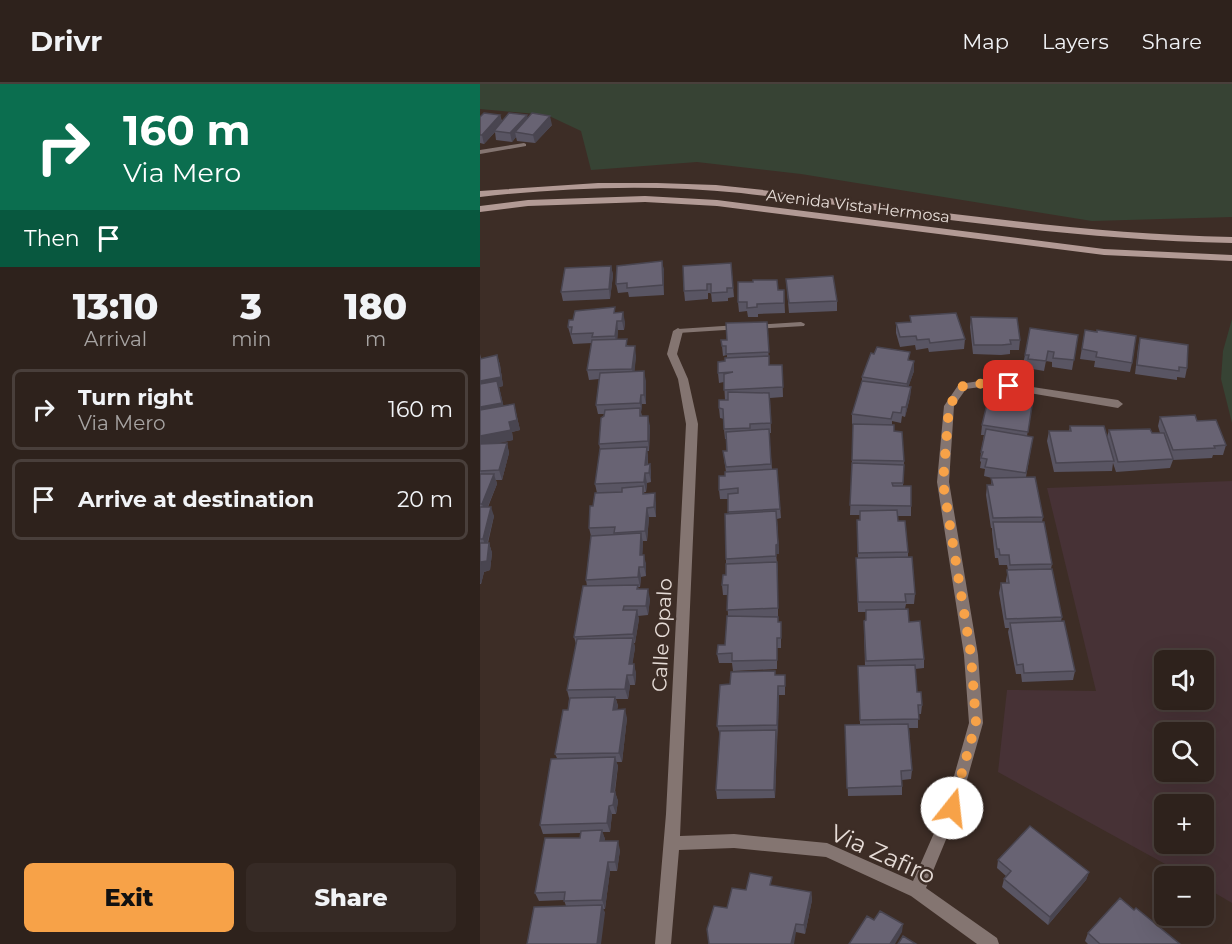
<!DOCTYPE html>
<meta charset="utf-8">
<style>
:root{--surface:#2e221c;--page:#362a25;--text:#f1f3f6;--muted:#a7a4a3;--line:#493f3b;--accent:#f7a248}
body{margin:0;font-family:Montserrat,sans-serif;background:var(--page);color:var(--text);height:100vh;display:flex;flex-direction:column;font-size:22px;white-space:nowrap}
*{box-sizing:border-box;margin:0}
p{font-size:20px;color:var(--muted)}
.icon{flex:none;width:33px;height:33px;fill:none;stroke:currentColor;stroke-width:2;stroke-linecap:round;stroke-linejoin:round}
.map{position:relative;flex:1;overflow:hidden}
.panel{display:flex;flex-direction:column;background:var(--surface);width:480px}
.panel>*{flex:none}
.banner{background:#0b6e4f;color:#fff;overflow:hidden}
.tools{position:absolute;left:674px;top:566px;display:grid;gap:12px}
.tools a{display:grid;place-items:center;width:60px;height:60px;border-radius:9px;background:var(--surface);box-shadow:0 6px 24px #0002,0 0 0 2px var(--line);font-size:30px}
.pin{position:absolute;display:grid;place-items:center;width:51px;height:51px;color:#fff;margin:-26px;border-radius:12px;box-shadow:0 3px 9px #0006}
.me{position:absolute;width:66px;margin:-33px;rotate:16deg;stroke-linejoin:round;filter:drop-shadow(0 0 4px #0008)}
.turn{display:flex;align-items:center;gap:21px;height:126px;padding:0 24px;font-size:27px}
.turn .icon{width:78px;height:78px;stroke-width:2.5}
.turn b{display:block;font-size:42px;line-height:51px}
.then{display:flex;align-items:center;height:57px;padding:0 24px;background:#0003;gap:12px;font-size:22px}
.eta{display:flex;justify-content:space-evenly;align-items:center;height:102px;text-align:center}
.eta b{font-size:36px;font-weight:800;line-height:42px}
.button{display:flex;gap:12px;margin-top:auto;padding:12px 24px}
.button a{flex:1;height:69px;border-radius:9px;background:var(--accent);color:#111;font-size:24px;font-weight:800;line-height:69px;text-align:center}
.button a+a{background:var(--page);color:var(--text)}
ul{padding:0;list-style:none}
li{display:flex;align-items:center;gap:18px;height:81px;margin:0 12px 9px;padding:0 12px;border:3px solid var(--line);border-radius:9px}
li div{flex:1}
li b{display:block;font-size:22px}
li em{font-style:normal}
header{display:flex;align-items:center;gap:36px;box-sizing:border-box;height:84px;padding:0 30px;background:var(--surface);border-bottom:2px solid var(--line)}
header strong{font-size:28px}
nav{display:flex;gap:33px;margin-inline-start:auto;font-size:21px}
main{display:flex;flex:1;min-height:0}
.map>svg:first-child{display:block}
.education{fill:#473236;fill-rule:evenodd}
.green{fill:#374334}
.lines{fill:none;stroke-linecap:round;stroke-linejoin:round}
.lane{fill:#847571;fill-rule:evenodd}
.street{fill:#847571;fill-rule:evenodd}
.secondary{fill:#b29a95;fill-rule:evenodd}
.wall{fill:#595563}
.shaded-wall{fill:#494550}
.building{fill:#686373;stroke:#494550;stroke-width:1.5}
.route{stroke:#f7a248;stroke-width:10;stroke-dasharray:0 18}
.labels{text-anchor:middle;dominant-baseline:central;stroke-width:5;stroke-linejoin:round;paint-order:stroke}
.far-street-label{font-size:16px;fill:#e6dcd7;stroke:#3d2d26}
.street-label{font-size:20px;fill:#e6dcd7;stroke:#3d2d26}
.near-street-label{font-size:24px;fill:#e6dcd7;stroke:#3d2d26}
</style>
<header>
<strong>Drivr</strong>
<nav><a>Map</a><a>Layers</a><a>Share</a></nav>
</header>
<main>
<section class="panel">
<div class="banner">
<div class="turn"><svg class="icon" aria-label="right" viewBox="0 0 24 24"><path d="M7 20v-9h11M14 6l5 5-5 5"/></svg><div><b>160 m</b>Via Mero</div></div>
<div class="then">Then<svg class="icon" aria-label="arrive" viewBox="0 0 24 24"><path d="M6 21V4h12l-3 4 3 4H6"/></svg></div>
</div>
<div class="eta">
<div><b>13:10</b><p>Arrival</p></div>
<div><b>3</b><p>min</p></div>
<div><b>180</b><p>m</p></div>
</div>
<ul>
<li><svg class="icon" aria-label="right" viewBox="0 0 24 24"><path d="M7 20v-9h11M14 6l5 5-5 5"/></svg><div><b>Turn right</b><p>Via Mero</p></div><em>160 m</em></li>
<li><svg class="icon" aria-label="arrive" viewBox="0 0 24 24"><path d="M6 21V4h12l-3 4 3 4H6"/></svg><div><b>Arrive at destination</b></div><em>20 m</em></li>
</ul>
<div class="button"><a>Exit</a><a>Share</a></div>
</section>
<div class="map">
<svg width="752" height="860" viewBox="0 0 752 860">
<rect width="100%" height="100%" fill="#3d2d26"/>
<!-- education -->
<path class="education" d="M752,397V819L723,802V792H707L518,688L527,606L616,607L567,404ZM684,576H723V615H684ZM684,648H723V687H684ZM684,720H723V759H684Z"/>
<!-- green -->
<path class="green" d="M0,0H752V133L612,137L321,90L217,78L111,86L101,47L67,31L0,25Z
M752,235V339L741,295L743,267Z"/>
<g class="lines">
<!-- lane -->
<path class="lane" d="M44,59L46,60V62L0,70V66Z
M321,238L325,240L324,242L275,245L271,243L275,241Z
M258,241H261V245L198,249L194,247L198,245Z"/>
<!-- street -->
<path class="street" d="M198,244L203,247L197,270L208,295L218,340L200,752L254,750L347,759L433,797L465,724L489,639L484,571L457,398L464,322L479,300L507,296L638,316L643,320L638,324L507,302L486,305L474,322L469,398L498,571L503,639L479,724L446,804L517,854L519,860H497L431,812L346,773L254,764L199,766L191,860H175L186,730L206,340L198,295L187,270L193,247Z"/>
<!-- secondary -->
<path class="secondary" d="M118,99H177L236,101C408,118 578,150 752,153V159C587,156 425,129 261,109C174,100 87,103 0,113V107Z
M165,112L237,116L624,165L752,171V177L624,171L237,122L165,118L48,122L0,128V122L48,116Z"/>
</g>
<!-- wall -->
<path class="wall" d="M20,31L22,37L47,31V35L72,41L55,59L37,57L36,53L32,58L16,56L15,48L4,60L0,59V33Z
M182,177L184,187V211L149,213L148,208L138,209L136,200Z
M251,179L254,213L248,214V217L232,218L231,209H228V215L205,217L204,207Z
M131,182L133,191L130,215L83,217L81,208Z
M306,195L357,217V227L309,229Z
M298,206H304L305,229L278,230V233H268L267,227L259,228L258,218Z
M136,229L145,238L144,246H138L137,255L149,262L156,272L154,288L166,297V320H162L161,328L162,332L170,342L169,367H167L168,373V381L170,380L171,390V398L167,399L166,408H164L165,410L176,419V433H169L167,457H163L162,471L166,480V492L161,493L160,503H158L159,505L170,515L168,531L158,532L159,535L155,559H154L155,564L152,580H154L156,590L155,601H150L148,615H136L138,622L137,625L147,634L142,678H136L138,682L135,708L138,717L136,730H132L130,748H122L125,755L124,757L140,766L137,787H130L125,825H123L125,829L86,822L84,816L59,817L55,809L100,754V749L63,750L60,741L77,674L75,670L88,626L89,614L87,606L96,560L94,553L107,502L106,496L111,452L109,444L113,422L117,409L115,400L120,365L119,360L124,330H118L116,321L119,295L109,296L107,286L112,259L93,260L88,243Z
M430,232L485,255L484,265L449,268L448,264L436,266L435,261L420,263L416,249V239L430,238Z
M491,233L540,256L539,266H530V270L521,271L493,270L490,243Z
M287,238L289,281H302L303,313L290,314L291,349H289L292,385H297L301,434L297,435L299,470H296L298,487V538H301V564H297V585L253,587L252,579H239L237,570L245,561L248,532L247,511H243L242,501L246,491V475L249,430L248,415H240L239,406L246,388L243,367H247L246,355H245L244,345V335L240,334L239,324L245,316L244,298L239,299L238,289L247,274V271L243,272L242,262L247,256Z
M605,246L652,279L650,288L614,283L615,277L600,275Z
M598,251L592,286L572,283V278L566,277L564,287L547,284L548,281L543,280L545,271Z
M660,254L707,284L705,294L697,293V296L655,290L658,264Z
M0,270L1,275L17,271L20,281L23,302L19,303L23,322L36,329L40,346L32,348L33,356L17,359H27L29,369L22,396H16L17,400L8,423L14,432L8,459H9L12,469L10,486L4,488L1,500H0Z
M430,276L434,287L428,303H431L430,313L425,333L422,332L421,339L412,337V341L424,377L423,402L431,422V432H417L418,437L428,468V473L435,510L434,520H426L425,525L429,538L444,575V584L435,585L437,608L442,621L441,630H438V644H429L432,686L431,695L422,696V711L368,712L365,641H380L378,582H385L384,546V537L386,536V528H378L376,474H378L377,446L380,436V431H370L372,376L377,340H372V330L382,297V293Z
M553,315L547,352L553,353L546,393L563,433L562,438L572,480L571,485L582,533L581,537L595,587L593,596L542,598L541,590H536L528,548L529,544H525L519,509L521,499H526V496L528,486L527,481H519L518,474H515L512,448V444H511L506,411L507,401H511L512,394L504,392L505,385L500,384L501,378L500,377L501,368L504,351H501L502,341L516,317Z
M680,333L717,337L746,361L743,371H733L732,374L693,376L690,384L636,388L633,379L632,387L574,388L567,357L569,347H589L590,342L627,353L629,346L672,349H680L678,342Z
M295,591L305,600V611H299L295,714L237,715L236,706L240,651L237,642L250,600Z
M518,776L609,788L606,796L568,841L522,803L524,795L526,792L517,784Z
M292,802L331,808L332,816L325,850L316,848L247,824L266,806Z
M654,826L700,860H608L605,857L608,849Z"/>
<!-- shaded-wall -->
<path class="shaded-wall" d="M20,31L22,40L14,47L15,48L4,60L2,51Z
M47,31L49,39L35,48L36,53L32,58L30,49Z
M70,32L72,41L55,59L53,51Z
M182,177L184,187V211L183,201Z
M131,182L133,191L130,215L129,205Z
M143,228L145,238L144,246L142,237Z
M137,237L138,246L137,262L135,252Z
M155,262L156,272L154,294L152,285Z
M17,271L20,281L23,302L19,303L25,328L0,333V297Z
M434,277V287L426,310L427,300Z
M164,287L166,297V320L164,311Z
M431,303L430,313L425,333L426,323Z
M161,311L162,320V328L160,319Z
M34,320L40,346L32,348L33,356L0,363V352L29,338Z
M168,332L170,342L169,367L168,357Z
M27,359L29,369L22,396L19,386Z
M167,363L168,373L167,391L165,381Z
M170,380L171,390V398L169,389Z
M165,389L167,399L166,408L164,398Z
M14,390L17,400L5,429L2,420Z
M175,409L176,419V433L174,423Z
M11,423L14,432L6,464L3,455Z
M167,424L169,433L167,457L165,447Z
M296,427L299,470H296Z
M161,449L163,459L162,480L160,471Z
M9,459L12,469L10,486L4,488L1,500L0,498V481Z
M164,471L166,480V492L164,483Z
M159,483L161,493L160,503L158,493Z
M168,505L170,515L168,531L166,522Z
M157,526L159,535L155,559L153,550Z
M153,554L155,564L151,590L149,580Z
M154,580L156,590L155,601L153,591Z
M147,591L150,601L148,615L145,605Z
M298,602L299,611L298,650L297,641Z
M135,613L138,622L136,635L133,626Z
M145,625L147,634L142,678L139,669Z
M296,646L297,655L295,714L294,706Z
M135,673L138,682L133,717L131,708Z
M135,708L138,717L136,730L133,721Z
M129,722L132,730L130,748L127,739Z
M122,746L125,755L123,766L120,757Z
M138,757L140,766L137,787L135,778Z
M128,778L130,787L125,825L122,816Z
M609,788L606,796L568,841L570,833Z
M331,808L332,816L325,850L324,841Z
M122,821L125,829L121,860H117Z
M316,840V848L314,860H311Z
M423,840L422,848L415,860H410Z"/>
<!-- building -->
<path class="building" d="M4,29L20,31L2,51H0V33Z
M29,29L47,31L30,49L14,47Z
M52,29L70,32L53,51L35,48Z
M182,177L183,201L147,204V199L136,200L137,182Z
M251,179L253,204H247V208L231,209V200H227V206L204,207L203,182Z
M131,182L129,205L81,208L85,184Z
M353,192L357,217L309,219L306,195Z
M273,196H297L298,206H304V219L277,220V223L267,224V218H258V198H273Z
M135,223L134,229L143,228L142,237H137L135,252L112,253L113,249L91,250L92,243H88L89,236H93L95,227Z
M476,229L485,255L450,259L449,255L437,256L436,252L420,253L416,239L431,238L430,232Z
M491,233L537,234L540,256H530L531,260L522,261H494Z
M287,238L289,268L246,270V262H242L241,256H247L246,239Z
M550,244L598,251L594,276L573,274L574,268L568,267L566,277L548,275L549,271H545Z
M605,246L617,248V246L656,252L652,279L616,273L617,268L602,265Z
M660,254L708,261L707,284L699,283V287L657,281Z
M147,255L146,262H155L152,285L107,286L112,256Z
M397,263L430,268L428,276L434,277L427,300L382,293L391,269L394,270Z
M17,271L21,293L0,297V275Z
M289,272V281H302L303,303L244,306V290L253,288L238,289V278L245,277V274Z
M164,287V311H161L160,319L116,321L120,289Z
M17,297L22,319L0,323V300Z
M382,297L431,303L426,323H422L421,329L413,328L411,335L372,330Z
M248,308L289,309L291,339L270,340V344L244,345L243,325L239,324V316H248Z
M517,310L553,315L548,348L502,341L508,316L516,317Z
M34,320L37,336L29,338L31,346L0,352V326Z
M160,324V332H168V357L119,360L121,334L124,332L125,326Z
M715,331L717,337L736,336L746,361L734,362L735,364L693,366L680,333Z
M373,340L414,341V347L422,348L424,377L372,376Z
M590,342H624L634,377L576,379L569,347H591Z
M289,345L291,380L246,383L243,367H247L246,348Z
M506,345L553,353L546,389L505,383L507,375L501,374L503,368H501Z
M670,345L672,349H684L693,375L638,378L629,346Z
M27,359L19,386L0,387V360Z
M167,363L165,381L170,380L169,389H165L164,398L115,400L120,365Z
M372,379L424,381L423,399H412L413,402H431V422L370,421Z
M297,385L300,425L248,428V410L258,409V404L239,406V392H245V388Z
M0,390H14L2,420H0Z
M555,393L563,433L513,434L507,401H513L511,394Z
M163,402V410L175,409L174,423L167,424L165,447L134,449L135,443L109,444L110,422H113L115,409L142,408V404Z
M0,423H11L3,455H0Z
M417,426L418,437H425L428,468L378,469L377,436H380V427Z
M296,427L298,460L296,461V472L246,475L245,430Z
M513,438H564L572,480L530,481L529,471H520L519,465H517Z
M161,449L160,471H164V483H159L158,493L106,496L111,452Z
M0,459H9L7,477L1,478L0,481Z
M432,473L435,510H425L426,518H378L376,474Z
M297,478L298,524L247,526L248,501H242L243,491H246V480Z
M572,485L582,533L526,535L521,499H529L527,486Z
M158,501L157,505H168L166,522H144L143,526H157L153,550L94,553L103,502Z
M428,525L429,538L440,537L444,575L386,577L384,537L386,536V526Z
M247,532L298,533V538H301V554H297V576L252,577V569L237,570L238,561H245Z
M584,537L595,587L544,589L543,580L537,581L530,539Z
M153,554L149,580H154L153,591H147L145,605L87,606L97,555Z
M435,581L437,608H441L442,621H438L439,635L380,636L378,582Z
M295,587V591H305V602H298L297,641L237,642L240,601L250,600L251,588Z
M135,613L133,626L145,625L139,669L75,670L83,626H88L90,614Z
M428,640L432,686L421,687L422,702L367,704L365,641Z
M296,646L294,706H236L240,647Z
M135,673L131,708H135L133,721L129,722L127,739L60,741L71,675Z
M550,742L609,788L570,833L524,795L531,787L518,776Z
M122,746L120,757H138L135,778H128L122,816L84,817L85,808L55,809L65,754H100L101,747Z
M270,789L292,793L290,801L331,808L324,841L316,840L311,860H229L227,845L234,822L247,824L252,804L266,806Z
M640,814L654,826L656,824L700,860H620L608,849Z
M122,821L117,860H47L54,823Z
M400,827L423,840L410,860H369L387,832L394,836Z
M423,852L436,860H418Z"/>
<g class="lines">
<!-- route -->
<path class="route" d="M472,724L496,639L491,571L463,399L469,322L483,302L507,299L529,302"/>
</g>
<g class="labels">
<!-- far-street labels -->
<g class="far-street-label">
<text transform="translate(378 122) rotate(7)">Avenida Vista Hermosa</text>
</g>
<!-- street labels -->
<g class="street-label">
<text transform="translate(182 551) rotate(-87)">Calle Opalo</text>
</g>
<!-- near-street labels -->
<g class="near-street-label">
<text transform="translate(403 770) rotate(24)">Via Zafiro</text>
</g>
</g>
</svg>
<div class="tools">
<a><svg class="icon" aria-label="sound" viewBox="0 0 24 24"><path d="M4 9h4l5-4v14l-5-4H4zM17 9q2 3 0 6"/></svg></a>
<a><svg class="icon" aria-label="search" viewBox="0 0 24 24"><circle cx="10" cy="10" r="6"/><path d="M15 15l6 6"/></svg></a>
<a>+</a>
<a>−</a>
</div>
<div class="pin" style="left:529px;top:302px;background:#d93025"><svg class="icon" aria-label="arrive" viewBox="0 0 24 24"><path d="M6 21V4h12l-3 4 3 4H6"/></svg></div>
<svg class="me" style="left:472px;top:724px" viewBox="-20 -20 40 40"><circle r="19" fill="#fff"/><path d="M0-13L10 11 0 6-10 11z" fill="#f7a248"/></svg>
</div>
</main>
